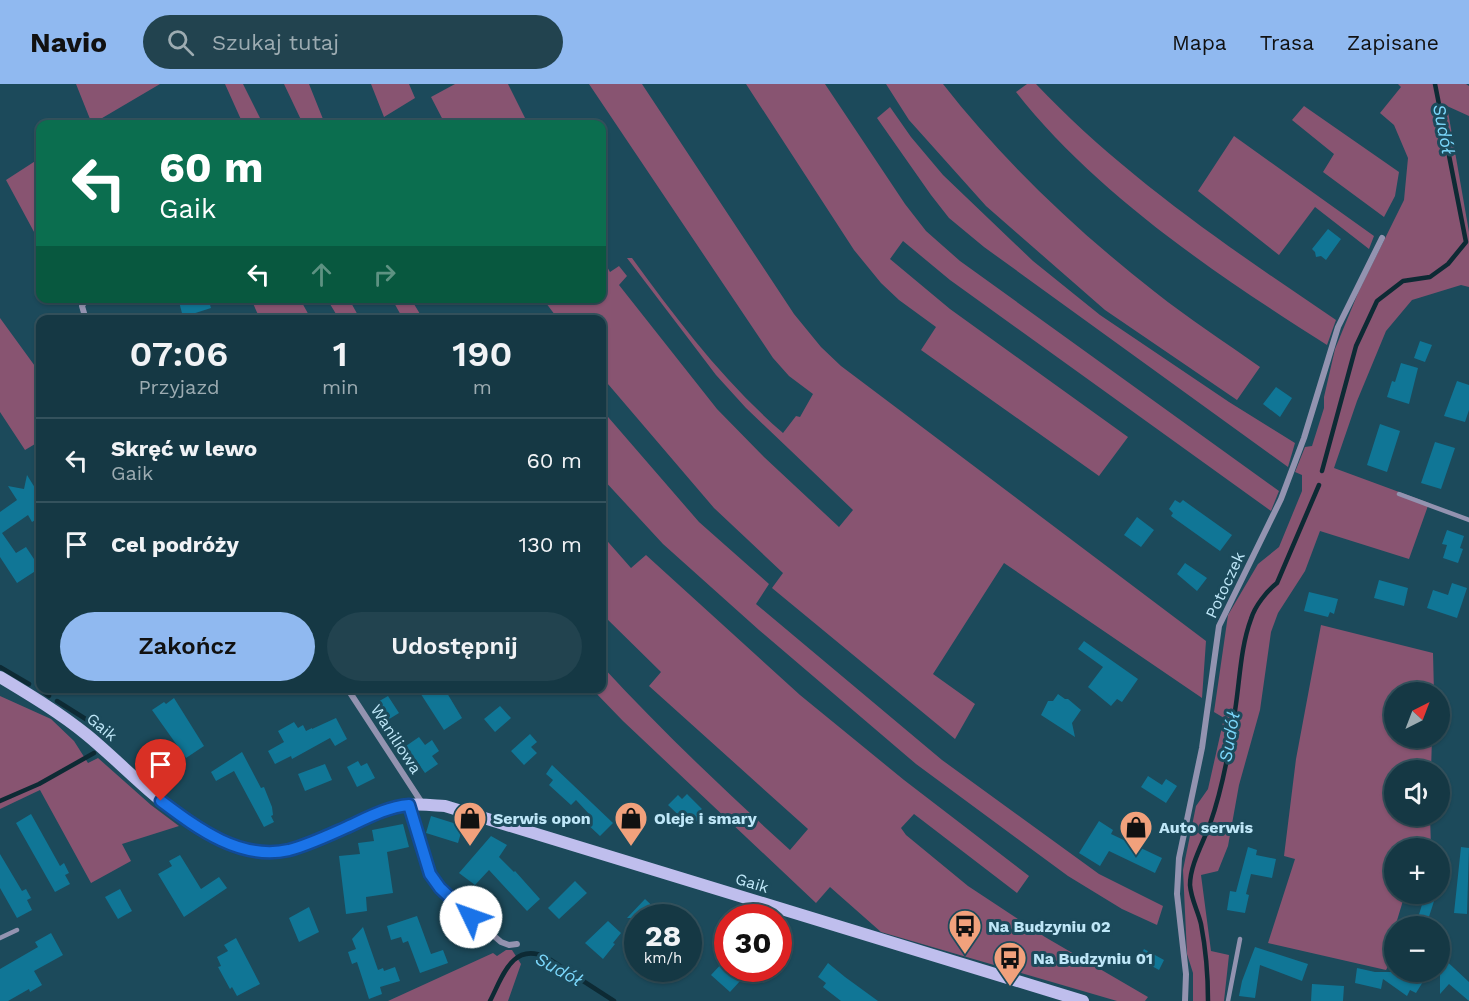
<!DOCTYPE html>
<html lang="pl">
<meta charset="utf-8">
<style>
:root{--surface:#153844;--page:#22434f;--text:#f1f3f6;--muted:#9dacb2;--line:#34525d;--accent:#90b9f0}
body{margin:0;font-family:"Work Sans",sans-serif;background:var(--page);color:var(--text);height:100vh;display:flex;flex-direction:column;font-size:22px;white-space:nowrap}
*{box-sizing:border-box;margin:0}
p{font-size:20px;color:var(--muted)}
.icon{flex:none;width:33px;height:33px;fill:none;stroke:currentColor;stroke-width:2;stroke-linecap:round;stroke-linejoin:round}
.map{position:relative;flex:1;overflow:hidden}
.drawer{position:absolute;left:36px;top:231px;width:570px;height:378px;display:flex;flex-direction:column;background:var(--surface);border-radius:12px;box-shadow:0 2px 4px #0004,0 0 0 2px var(--line)}
.drawer>*{flex:none}
.guide{position:absolute;left:36px;top:36px;width:570px;height:183px;border-radius:12px;box-shadow:0 2px 4px #0004,0 0 0 2px var(--line);background:#0b6e4f;color:#fff;overflow:hidden}
.needle{width:39px;rotate:42deg}
.fabs{position:absolute;left:1384px;top:598px;display:grid;gap:12px}
.fabs a{display:grid;place-items:center;width:66px;height:66px;border-radius:50%;background:var(--surface);box-shadow:0 2px 4px #0004,0 0 0 2px var(--line);font-size:30px}
.speed{position:absolute;left:624px;top:820px;display:flex;gap:12px;font-size:30px;font-weight:700;text-align:center}
.speed>*{display:grid;place-content:center;width:78px;height:78px;border-radius:50%;background:var(--surface);box-shadow:0 2px 4px #0004,0 0 0 2px var(--line);line-height:1}
.speed small{font-size:15px;font-weight:400}
.speed .limit{border:9px solid #d22;background:#fff;color:#111}
.pin{position:absolute;display:grid;place-items:center;width:51px;height:51px;color:#fff;margin:-62px -26px;border-radius:50% 50% 50% 0;rotate:-45deg;box-shadow:0 0 6px #0007}
.pin .icon{rotate:45deg}
.me{position:absolute;width:66px;margin:-33px;rotate:312deg;stroke-linejoin:round;filter:drop-shadow(0 0 4px #0008)}
.turn{display:flex;align-items:center;gap:21px;height:126px;padding:0 24px;font-size:27px}
.turn .icon{width:78px;height:78px;stroke-width:2.5}
.turn b{display:block;font-size:42px;line-height:51px}
.lanes{display:flex;align-items:center;height:57px;padding:0 24px;background:#0003;justify-content:center;gap:30px;direction:ltr}
.lanes .off{opacity:.35}
.eta{display:flex;justify-content:space-evenly;align-items:center;height:102px;text-align:center}
.eta b{font-size:36px;font-weight:600;line-height:42px}
.action{display:flex;gap:12px;margin-top:auto;padding:12px 24px}
.action a{flex:1;height:69px;border-radius:36px;background:var(--accent);color:#111;font-size:24px;font-weight:600;line-height:69px;text-align:center}
.action a+a{background:var(--page);color:var(--text)}
ul{padding:0;list-style:none}
li{display:flex;align-items:center;gap:18px;height:84px;padding:0 24px;border-top:2px solid var(--line)}
li div{flex:1}
li b{display:block;font-size:22px}
li em{font-style:normal}
header{display:flex;align-items:center;gap:36px;box-sizing:border-box;height:84px;padding:0 30px;background:var(--accent);color:#111}
header strong{font-size:28px}
nav{display:flex;gap:33px;margin-inline-start:auto;font-size:21px}
.search{width:420px;height:54px;background:var(--page);display:flex;align-items:center;gap:15px;box-sizing:border-box;padding:0 21px;border-radius:33px;color:var(--muted);font-size:22px}
.map>svg:first-child{display:block}
.green{fill:#885471}
.lines{fill:none;stroke-linecap:round;stroke-linejoin:round}
.stream{stroke:#0d2a34;stroke-width:4.5}
.building{fill:#107696}
.lane{stroke:#9393b0;stroke-width:4.5}
.street{stroke:#9393b0;stroke-width:6}
.secondary{stroke:#bfbeed;stroke-width:12}
.route-casing{stroke:#114b97;stroke-width:15}
.route{stroke:#1a73e8;stroke-width:10}
.labels{text-anchor:middle;dominant-baseline:central;stroke-width:6;stroke-linejoin:round;paint-order:stroke}
.street-label{font-size:16px;fill:#bfe7f8;stroke:#1c4a5b}
.poi-label{font-size:16px;font-weight:bold;fill:#bfe7f8;stroke:#1c4a5b;text-anchor:start}
.water-label{font-size:18px;font-style:italic;fill:#7bd7fb;stroke:#1c4a5b}
</style>
<header>
<strong>Navio</strong>
<div class="search"><svg class="icon" aria-label="search" viewBox="0 0 24 24"><circle cx="10" cy="10" r="6"/><path d="M15 15l6 6"/></svg>Szukaj tutaj</div>
<nav><a>Mapa</a><a>Trasa</a><a>Zapisane</a></nav>
</header>
<div class="map">
<svg width="1469" height="917" viewBox="0 0 1469 917">
<rect width="100%" height="100%" fill="#1c4a5b"/>
<!-- green -->
<path class="green" d="M76,0H160L92,40Z
M225,0H243L263,40H243Z
M284,0H309L325,40H303Z
M371,0H409L415,14L384,33Z
M455,0H508L528,40H445L431,13Z
M589,0H642L794,230L821,263L841,282L1206,557L1202,614L1004,479L933,590L975,620L955,655L772,504L783,489L714,424L602,293V236L558,235L543,215L602,214V174L610,188L619,182L627,192L619,201L717,325L764,373L839,443L853,426L746,324L716,291L627,174H632C678,237 724,298 783,349L796,332L800,333L813,310L789,292L773,274Z
M746,0H825L905,120L926,147L960,177L1279,407L1271,427L950,196L903,157L890,175L950,225L1128,353L1099,392L921,266L936,243L899,216L881,199L854,166Z
M886,0H943C1004,78 1077,147 1155,208C1189,235 1225,258 1260,283L1237,316L1105,226L986,122L909,36Z
M1027,0H1036C1123,92 1231,165 1336,236L1327,261C1218,192 1096,110 1016,8Z
M1398,0H1466L1469,2V32L1447,22L1469,148V203L1461,201L1412,216L1386,247L1357,317L1334,384L1429,419L1409,475L1320,447L1305,487L1278,529L1271,548L1260,626L1239,701L1228,762L1218,787L1201,791L1211,867L1229,871L1224,917H1193V889L1187,870L1183,786L1196,722L1208,705L1224,634L1214,628L1228,531L1258,480L1279,463L1302,407V391L1295,388L1305,363L1312,362L1324,324V313L1335,265L1358,209L1404,116L1408,74L1394,41L1380,29L1401,3Z
M1304,22L1399,88L1395,112L1384,133L1323,88L1334,70L1292,36Z
M890,23L911,53L943,91L1033,177L1100,231L1229,318L1295,359L1288,383L984,163L949,134L931,111L877,34Z
M1234,52L1374,152L1369,165L1315,123L1279,171L1198,107Z
M40,74V159L6,96Z
M251,215H300L311,235H260Z
M327,215H349L360,235H339Z
M392,215H411L423,235H403Z
M0,234L40,289V357L25,366L0,328Z
M602,326L699,438L769,500L756,520L942,676L1099,790L1163,822L1157,841L1122,825L1068,792L916,680L759,546L663,460L602,394Z
M602,451L631,484L646,471L800,611L904,696L1029,792L1017,809L914,730L901,744L906,751L968,802L1045,853L1148,913L1145,917H1117L881,848L830,803L816,819L623,637L592,605L602,604V582C661,646 725,707 790,766L808,745L649,602L661,588L602,530Z
M1321,541L1433,569L1434,609H1395V654H1432L1431,687H1395V732H1430L1431,763V765H1395V810H1405L1395,843V870L1386,886L1268,859L1295,775L1284,772L1296,675Z
M0,612L51,635L74,657L88,679L98,674L151,721L179,742L122,760L131,777L91,799L40,706L0,725Z
M506,866H512L521,880L508,917H388L493,869L497,872Z"/>
<g class="lines">
<!-- stream -->
<path class="stream" d="M1322,387L1356,262L1377,217L1403,197L1430,193L1448,180L1466,158L1435,0
M0,583L29,600
M42,607L49,612
M57,617L100,644V646
M0,717L39,700L94,669
M490,917C503,892 512,858 546,873L614,917
M1208,917C1208,891 1206,866 1201,840C1198,827 1191,815 1190,801C1190,781 1203,759 1210,740C1222,706 1231,657 1236,620C1240,592 1241,562 1251,535C1255,522 1266,508 1277,499L1319,401"/>
</g>
<!-- building -->
<path class="building" d="M1328,145L1341,155L1326,176L1321,172L1316,173L1315,168L1312,165Z
M178,214H208L211,224L183,233Z
M1420,257L1432,261L1425,278L1414,274Z
M1401,279L1418,284L1409,320L1387,313L1392,297L1395,298Z
M1457,297L1469,301V326L1465,338L1444,332Z
M1276,303L1292,314L1280,333L1263,320Z
M1380,340L1400,347L1387,388L1367,381Z
M1435,358L1455,364L1441,405L1421,399Z
M27,391L40,412V433L32,438L28,431L2,449L16,469L26,463L38,481L37,486L17,499L0,473V428L17,416L8,402L24,405Z
M1175,416L1180,419L1183,416L1232,451L1220,467L1171,432L1173,429L1169,425Z
M1137,433L1154,446L1141,463L1124,451Z
M1447,446L1464,452L1460,464L1463,465L1458,479L1443,474L1447,461L1442,460Z
M1185,479L1207,494L1197,507L1177,490Z
M1379,496L1408,504L1404,522L1374,514Z
M1452,499L1467,504L1457,534L1427,524L1433,506L1448,511Z
M1309,508L1338,515L1334,530L1330,528L1328,533L1304,527Z
M1084,557L1138,595L1122,618L1117,615L1111,622L1088,603L1103,583L1078,565Z
M417,604H444L462,634L444,646Z
M1058,610L1065,615H1068L1081,626L1072,639L1075,653L1041,631L1048,617H1053Z
M388,612L399,629L386,637L376,619Z
M174,614L204,662L186,674L152,626L164,618L166,620Z
M500,622L511,634L495,648L484,635Z
M336,634L347,655L335,662L330,654L292,675L291,672L275,680L268,667L284,658L278,647L294,638L298,644L303,641L306,647L312,644V645Z
M530,650L537,658L531,663L537,669L524,681L511,667Z
M419,653L425,661L432,656L439,667L432,672L438,680L425,689L406,662Z
M242,668L261,704L264,703L272,723L273,731L271,732L274,738L264,743L234,687L216,697L211,688Z
M358,677L361,682L367,679L375,694L357,703L347,683Z
M325,680L332,696L305,707L298,690Z
M552,681L613,739L600,752L585,738L591,732L576,716L571,721L549,701L553,696L546,690Z
M1148,692L1162,701L1166,695L1177,702L1166,719L1141,703Z
M687,710L702,725L698,728L702,731L691,743L668,721L678,711L682,715Z
M31,730L60,782L64,779L69,789L65,791L70,800L55,808L16,739Z
M431,732L463,742L458,759L426,749Z
M1099,737L1113,746L1111,750L1162,774L1155,789L1109,767L1100,782L1079,769Z
M403,740L409,763L387,768L393,809L366,813L367,827L346,830L339,772L360,770L358,759L374,757L372,746Z
M491,752L507,761L499,773L514,788L515,787L540,815L527,827L489,786L475,801L459,789Z
M1248,763L1257,766L1256,771L1276,775L1272,794L1251,790L1246,810L1249,811L1245,829L1227,826L1230,807L1236,808Z
M1461,763L1469,764L1467,830L1454,829Z
M0,770L22,807L26,805L31,814L27,816L32,826L17,834L0,804Z
M180,771L201,805L219,793L227,804L184,833L158,790L172,782L169,777Z
M575,797L587,809L559,835L548,824Z
M120,805L132,827L118,835L105,813Z
M1425,811L1435,814L1427,839L1417,837Z
M645,815L665,834H627Z
M309,823L319,848L299,858L289,834Z
M417,832L431,870L443,866L448,879L420,889L408,857L403,859L401,853L391,856L387,842Z
M608,837L621,849L613,859L615,860L603,875L585,859Z
M363,843L378,886L383,884L384,887L395,883L400,897L380,903L382,910L369,915L357,878L352,880L348,868L356,865L352,855Z
M51,849L63,871L34,887L42,901L30,908L29,905L8,917H0V885L38,863L35,858Z
M236,854L260,900L237,912L232,903L230,905L218,883L221,882L217,873L228,867L224,861Z
M1255,863L1308,880L1302,897L1260,881L1255,914L1239,912L1242,897Z
M1144,865L1164,876L1159,886L1139,875Z
M1440,871L1469,898V917L1449,900L1440,910Z
M724,877L728,880V885H751L730,908L711,891Z
M828,879L845,893L878,917H841L823,903L826,899L818,893Z
M1357,884L1375,888H1429L1416,909L1410,906L1407,912L1383,895L1381,905L1355,899Z
M1312,900L1344,902L1343,917H1311Z"/>
<g class="lines">
<!-- lane -->
<path class="lane" d="M1399,410L1469,436
M0,854L17,846
M1228,917L1240,855"/>
<!-- street -->
<path class="street" d="M86,236L82,222L87,214
M347,604L422,719
M409,721L430,790L440,804L457,820L501,858L509,861L517,860
M1185,917L1186,890L1177,810L1179,774L1202,664L1219,542L1281,415L1304,354L1338,243L1382,154"/>
<!-- secondary -->
<path class="secondary" d="M0,593C30,611 60,629 87,651C135,690 204,772 271,768C304,766 336,748 365,735C376,730 388,724 399,722C414,719 429,721 445,722L1083,917"/>
</g>
<g class="lines">
<defs>
<path id="route" d="M161,717C197,744 240,777 289,766C308,761 327,752 345,744C365,735 386,723 409,721L430,790L440,804L471,833"/>
</defs>
<!-- route casing -->
<use href="#route" class="route-casing"/>
<!-- route -->
<use href="#route" class="route"/>
</g>
<!-- icons -->
<defs>
<symbol id="shop-pin" viewBox="-11 -11 22 30"><path d="M0 17L-7.5 6A9.5 9.5 0 1 1 7.5 6Z" fill="#f1a17c" stroke="#1c4a5b"/><path d="M-5-2.5h2.3a2.7 3.5 0 0 1 5.4 0H5L5.5 6h-11ZM-1.5-2.5h3a1.5 2.3 0 0 0-3 0Z" fill="#111"/></symbol>
<symbol id="bus-pin" viewBox="-11 -11 22 30"><path d="M0 17L-7.5 6A9.5 9.5 0 1 1 7.5 6Z" fill="#f1a17c" stroke="#1c4a5b"/><path d="M-5-6H5V4H4V6H2V4H-2V6H-4V4H-5ZM-3.5-4V0h7V-4ZM-3.5 1.2v1.5H-2V1.2ZM2 1.2v1.5H3.5V1.2Z" fill="#111"/></symbol>
</defs>
<g fill-rule="evenodd">
<use href="#shop-pin" x="451" y="715" width="38" height="52"/>
<use href="#shop-pin" x="612" y="715" width="38" height="52"/>
<use href="#shop-pin" x="1117" y="724" width="38" height="52"/>
<use href="#bus-pin" x="946" y="823" width="38" height="52"/>
<use href="#bus-pin" x="991" y="855" width="38" height="52"/>
</g>
<g class="labels">
<!-- street labels -->
<g class="street-label">
<text transform="translate(1225 501) rotate(-65)">Potoczek</text>
<text transform="translate(102 643) rotate(40)">Gaik</text>
<text transform="translate(396 655) rotate(57)">Waniliowa</text>
<text transform="translate(752 799) rotate(17)">Gaik</text>
</g>
<!-- poi labels -->
<g class="poi-label">
<text x="493" y="734">Serwis opon</text>
<text x="654" y="734">Oleje i smary</text>
<text x="1159" y="743">Auto serwis</text>
<text x="988" y="842">Na Budzyniu 02</text>
<text x="1033" y="874">Na Budzyniu 01</text>
</g>
<!-- water labels -->
<g class="water-label">
<text transform="translate(1444 45) rotate(79)">Sudół</text>
<text transform="translate(1229 653) rotate(-80)">Sudół</text>
<text transform="translate(559 885) rotate(29)">Sudół</text>
</g>
</g>
</svg>
<div class="fabs">
<a><svg class="needle" viewBox="-14 -14 28 28"><path d="M0-13l5 13h-10z" fill="#e53935"/><path d="M0 13l5-13h-10z" fill="#9dacb2"/></svg></a>
<a><svg class="icon" aria-label="sound" viewBox="0 0 24 24"><path d="M4 9h4l5-4v14l-5-4H4zM17 9q2 3 0 6"/></svg></a>
<a>+</a>
<a>−</a>
</div>
<div class="speed"><div>28<small>km/h</small></div><div class="limit">30</div></div>
<div class="pin" style="left:161px;top:717px;background:#d93025"><svg class="icon" aria-label="arrive" viewBox="0 0 24 24"><path d="M6 21V4h12l-3 4 3 4H6"/></svg></div>
<svg class="me" style="left:471px;top:833px" viewBox="-20 -20 40 40"><circle r="19" fill="#fff"/><path d="M0-13L10 11 0 6-10 11z" fill="#1a73e8"/></svg>
<div class="guide">
<div class="turn"><svg class="icon" aria-label="left" viewBox="0 0 24 24"><path d="M17 20v-9H6M10 6l-5 5 5 5"/></svg><div><b>60 m</b>Gaik</div></div>
<div class="lanes"><svg class="icon" aria-label="left" viewBox="0 0 24 24"><path d="M17 20v-9H6M10 6l-5 5 5 5"/></svg><svg class="icon off" aria-label="ahead" viewBox="0 0 24 24"><path d="M12 20V5M6 11l6-6 6 6"/></svg><svg class="icon off" aria-label="right" viewBox="0 0 24 24"><path d="M7 20v-9h11M14 6l5 5-5 5"/></svg></div>
</div>
<section class="drawer">
<div class="eta">
<div><b>07:06</b><p>Przyjazd</p></div>
<div><b>1</b><p>min</p></div>
<div><b>190</b><p>m</p></div>
</div>
<ul>
<li><svg class="icon" aria-label="left" viewBox="0 0 24 24"><path d="M17 20v-9H6M10 6l-5 5 5 5"/></svg><div><b>Skręć w lewo</b><p>Gaik</p></div><em>60 m</em></li>
<li><svg class="icon" aria-label="arrive" viewBox="0 0 24 24"><path d="M6 21V4h12l-3 4 3 4H6"/></svg><div><b>Cel podróży</b></div><em>130 m</em></li>
</ul>
<div class="action"><a>Zakończ</a><a>Udostępnij</a></div>
</section>
</div>
